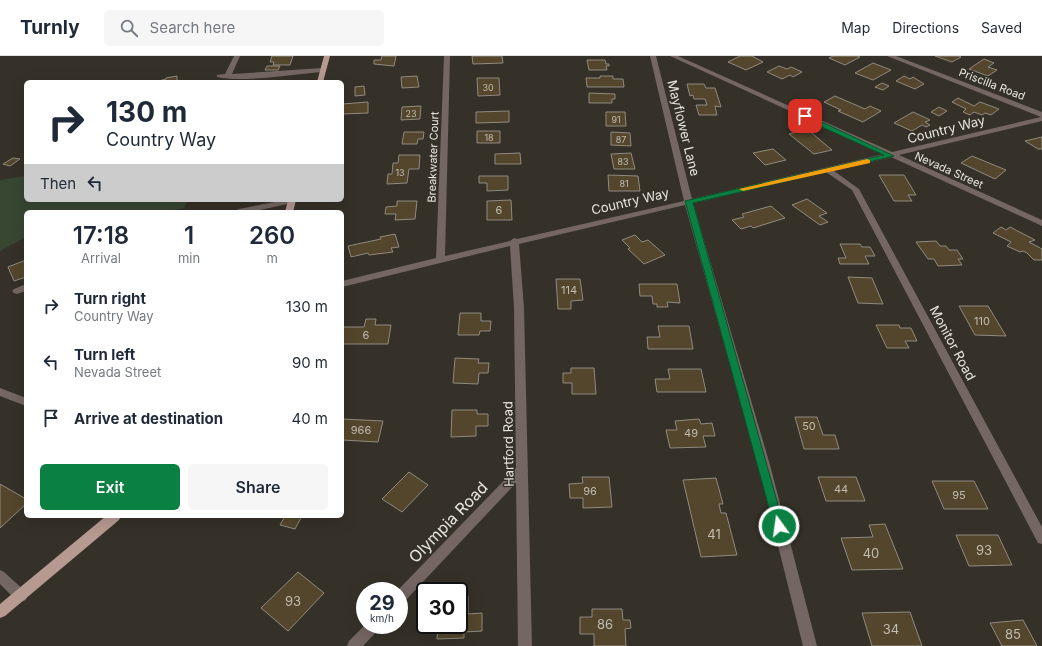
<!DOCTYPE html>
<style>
:root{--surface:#fff;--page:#f6f6f7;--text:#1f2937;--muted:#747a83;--line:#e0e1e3;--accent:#0b8043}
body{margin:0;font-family:Inter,sans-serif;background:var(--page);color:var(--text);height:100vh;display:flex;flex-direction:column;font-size:15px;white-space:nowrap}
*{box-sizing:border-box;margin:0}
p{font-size:13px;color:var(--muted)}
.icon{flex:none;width:22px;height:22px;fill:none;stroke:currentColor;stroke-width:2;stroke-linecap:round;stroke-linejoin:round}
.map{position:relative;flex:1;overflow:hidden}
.panel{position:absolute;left:24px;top:154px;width:320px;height:308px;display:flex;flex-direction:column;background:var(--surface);border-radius:6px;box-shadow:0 4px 16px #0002}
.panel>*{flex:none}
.top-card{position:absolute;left:24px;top:24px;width:320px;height:122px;border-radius:6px;box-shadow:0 4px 16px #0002;background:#fff;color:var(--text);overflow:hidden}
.speed{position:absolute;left:356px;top:526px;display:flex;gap:8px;font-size:20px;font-weight:700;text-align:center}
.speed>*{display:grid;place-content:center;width:52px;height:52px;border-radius:50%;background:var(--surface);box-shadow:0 4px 16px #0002;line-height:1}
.speed small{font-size:10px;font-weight:400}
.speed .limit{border:2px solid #111;border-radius:6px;background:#fff;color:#111}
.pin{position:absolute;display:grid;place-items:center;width:34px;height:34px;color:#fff;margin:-17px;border-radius:8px;box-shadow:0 2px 6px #0006}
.me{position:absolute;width:44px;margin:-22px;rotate:346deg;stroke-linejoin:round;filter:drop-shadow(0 0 3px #0008)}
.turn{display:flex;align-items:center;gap:14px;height:84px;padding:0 16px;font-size:18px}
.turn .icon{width:52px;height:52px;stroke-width:2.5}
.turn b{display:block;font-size:28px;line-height:34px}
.then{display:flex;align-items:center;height:38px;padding:0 16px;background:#0003;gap:8px;font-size:15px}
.eta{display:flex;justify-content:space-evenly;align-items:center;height:68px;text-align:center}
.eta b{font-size:24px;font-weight:600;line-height:28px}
.action{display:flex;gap:8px;margin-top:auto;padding:8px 16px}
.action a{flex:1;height:46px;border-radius:6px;background:var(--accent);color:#fff;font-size:16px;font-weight:600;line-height:46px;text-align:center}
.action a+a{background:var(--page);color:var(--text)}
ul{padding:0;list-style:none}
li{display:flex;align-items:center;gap:12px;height:56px;padding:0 16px}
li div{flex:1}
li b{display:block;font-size:15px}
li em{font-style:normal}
header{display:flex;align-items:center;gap:24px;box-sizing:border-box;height:56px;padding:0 20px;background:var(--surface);border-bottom:1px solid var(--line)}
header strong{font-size:19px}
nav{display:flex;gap:22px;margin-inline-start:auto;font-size:14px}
.search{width:280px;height:36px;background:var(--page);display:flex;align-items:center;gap:10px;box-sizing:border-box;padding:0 14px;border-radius:6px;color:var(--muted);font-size:15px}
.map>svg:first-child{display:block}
.green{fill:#374732}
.building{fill:#53462c;stroke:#908a80}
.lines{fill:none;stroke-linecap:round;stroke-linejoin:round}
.minor{fill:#746662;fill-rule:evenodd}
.major{fill:#b69991;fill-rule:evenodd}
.route{fill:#0b8043;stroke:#07532c}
.slow{fill:#f59e0b}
.labels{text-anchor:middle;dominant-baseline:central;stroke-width:3;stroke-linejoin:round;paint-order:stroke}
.far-number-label{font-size:9px;fill:#c2bdb2}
.far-street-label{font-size:11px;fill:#e7e5df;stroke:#353128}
.number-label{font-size:11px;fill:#c2bdb2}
.street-label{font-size:13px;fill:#e7e5df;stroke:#353128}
.near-number-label{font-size:13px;fill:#c2bdb2}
.near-street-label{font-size:16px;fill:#e7e5df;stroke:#353128}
</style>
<header>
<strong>Turnly</strong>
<div class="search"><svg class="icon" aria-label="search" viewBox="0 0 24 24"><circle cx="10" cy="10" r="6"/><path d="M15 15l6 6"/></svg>Search here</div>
<nav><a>Map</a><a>Directions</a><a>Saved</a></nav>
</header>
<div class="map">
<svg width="1042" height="590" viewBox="0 0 1042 590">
<rect width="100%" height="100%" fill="#353128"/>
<!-- green -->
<path class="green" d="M26,120V144H188L184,152L163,156H26V181L0,195V124Z"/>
<!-- building -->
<path class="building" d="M272,0H293L290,9H273L274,6H270Z
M382,0H396L394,10L374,8V4H381Z
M472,0H502L503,7L473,8Z
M740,0H752L763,6L746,14L728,6Z
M833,0H857L860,1L845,9L829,2Z
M935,0H959L961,1L952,6Z
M984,3L994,7L988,11L997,14L988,20L969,13Z
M587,4H605L606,8H609V10H606L607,14H589Z
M873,7L891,14L873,24L855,17Z
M267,10H280L278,14H265Z
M779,10L787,13L791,11L802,16L793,21L790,19L782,23L767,16Z
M177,20V26H155L166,23V22Z
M417,20L419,31L402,32L401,21Z
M600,20H613V23H623L624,31H587L586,22H600Z
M904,20L910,23L913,21L924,28L915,33L896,25Z
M477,22H499L500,39L478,40Z
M882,27L889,30L883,34L875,31Z
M687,28H704L706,32H715L721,51L715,50L717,59H699L696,49H707L705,43H694L693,39L690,40Z
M364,30L365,39L355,40V31Z
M589,37L615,38V43H612V47H589Z
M835,40L865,53L870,50L881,55L863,66L838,55L841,54L824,46Z
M958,42L974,50L980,46L999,53L991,59L985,57L982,59L974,56L970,59L963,56L966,53L952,46Z
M368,46V57L342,58V48Z
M421,50L420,63L401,64L402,51Z
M939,51L947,55L939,60L931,56Z
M509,55V66L476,67V56Z
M606,56H625L626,70H606Z
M913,56L930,64L925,66L930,69L926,71L922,69L912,75L894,67Z
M807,73L832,94L814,98L789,78Z
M477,75H500V87H477Z
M404,76H424L423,83H418L417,88H402Z
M611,76L630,77L631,90L611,89Z
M1042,81V93H1038L1025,85Z
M773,93L786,104L765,109L753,97Z
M520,97L521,108H495V98Z
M631,97L635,113H614L611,98Z
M399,99H420L419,113H409L407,127L387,128L388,118H392L393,107H398Z
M972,100L1006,114L995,123L961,107Z
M13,102L20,103L10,110L3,108Z
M608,119L638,120L640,135H609Z
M879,119H904L916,139H908L912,145H894Z
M479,120H508V134L487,135V127H479Z
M807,143L827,157L819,160L828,166L820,169L792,149Z
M511,144L512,164H487V145Z
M397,145H417L415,163L395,164L396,158H385L386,151L397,150Z
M771,150L785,162L753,172L751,170L741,173L732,164L744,161L742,158Z
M1001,171L1006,174L1010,171L1035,184L1029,186L1042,193V204H1034L1027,197L1023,195L1020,196L1007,190L1011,186L993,177Z
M395,178L399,191L391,192L393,196L369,199L368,197L351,201L348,190L381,183L380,181Z
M635,179L642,186L648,184L665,199L644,208L628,193L630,192L622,184Z
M936,185L940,190H946L949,194H957L963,203H958L962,209L938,210L934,203H928L916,186Z
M840,188H860L862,191H870L875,200H865L869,208H840L838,202H846Z
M26,204V221L14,225L8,211Z
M848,221L872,222L883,248L858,247Z
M556,223H580L583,244L571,245V253H558Z
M639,228H677L680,247L667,246L668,251H657V248H653L652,240H640Z
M959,250H988L1006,280L975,279Z
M460,257H481V265H491L490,275H480L479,279H458Z
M366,263H376L375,269H391L388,288H342V271H364Z
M876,269H899L900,272H911L917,285H905L909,292H887Z
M658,270H689L693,293H648L647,281H660Z
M455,302L479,303L478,307H489L488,317H479L478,328L453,327Z
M571,312H594L596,338H572V327H563V317H571Z
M668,313H701L706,336H657L655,323H670Z
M452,354H477V358H488V370H476V380L451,381Z
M795,361H817L823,379H835L839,393H804Z
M342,363L383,365L378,386L342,384Z
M699,363L701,368L712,367L715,380H703L706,391L670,392L666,374H677L675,365Z
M409,416L428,429L402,456L382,443Z
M582,421H609L612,451L583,452V442H570L569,428L583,427Z
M818,421H856L865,445H826Z
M716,422L723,448H719L721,457H726L737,499L701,501L683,424Z
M932,425H974L988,453H944Z
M0,428L26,443V448L0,472Z
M285,460H302L295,473L280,469Z
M885,468L903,513L852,514L841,482L873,481L869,469Z
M956,479H998L1012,509L969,510Z
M298,516L324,537L288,575L261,552Z
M468,540V558L482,557V575L464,576V582L437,583L438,569H459V541Z
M592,553H622L623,564H630L631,572L625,573L626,590H594V578H580V561H592Z
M910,556L922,590H872L862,557Z
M1023,564L1037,590H1002L990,567Z"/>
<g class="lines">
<!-- minor -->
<path class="minor" d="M234,0H240L232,18L323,12L326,14L323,16C293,18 244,27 217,21V19L225,18Z
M444,0H450L445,200L510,185L514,182L517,183L684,145L650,0H656L692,143L884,98L670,0H678L892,96L1041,61L887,0H896L1042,56V65L899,99L1042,164V170L891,101L834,115L859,133L1042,471V488L1038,487L852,134L826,116L693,147L770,409L817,590H803L758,409L685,149L519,188L524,252L532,590H518L516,427L404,546L399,548V535H397L516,412L514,252L510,190L342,231V225L436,202Z
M285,144L296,145L292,147L251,156H235L239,153Z
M26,228V235L17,238L14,237L12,235L14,233Z
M0,332L26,342V350L0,340Z
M0,514L4,516L26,536L27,540L26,544L21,546L16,544L0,528Z
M365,569H381L379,573L363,590H347L349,585Z"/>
<!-- major -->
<path class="major" d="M324,0H330L323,26H317Z
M288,144H296L293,156H285Z
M106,460H121L119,464L5,560L0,562V548Z"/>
</g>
<!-- route -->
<path class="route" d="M802,59H807L894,100L693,147L784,470L783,473L779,474L775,473L774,470L685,145L884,99L802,62Z"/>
<!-- slow -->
<path class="slow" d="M867,103L870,104V107L743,135L739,133Z"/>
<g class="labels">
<!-- far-number labels -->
<g class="far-number-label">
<text x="488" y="31">30</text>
<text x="411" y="57">23</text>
<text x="616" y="63">91</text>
<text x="489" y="81">18</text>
<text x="621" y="83">87</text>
<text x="623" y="105">83</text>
<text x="400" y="116">13</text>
<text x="624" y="127">81</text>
</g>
<!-- far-street labels -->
<g class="far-street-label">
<text transform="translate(992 28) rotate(21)">Priscilla Road</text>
<text transform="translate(433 101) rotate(-88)">Breakwater Court</text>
<text transform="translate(949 114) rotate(24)">Nevada Street</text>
</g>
<!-- number labels -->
<g class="number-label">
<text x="499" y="154">6</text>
<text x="569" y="234">114</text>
<text x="982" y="265">110</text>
<text x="366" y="279">6</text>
<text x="809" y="370">50</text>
<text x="361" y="374">966</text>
<text x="691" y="377">49</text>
<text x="841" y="433">44</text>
<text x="590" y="435">96</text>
<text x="959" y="439">95</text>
</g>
<!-- street labels -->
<g class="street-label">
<text transform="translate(684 72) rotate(76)">Mayflower Lane</text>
<text transform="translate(946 73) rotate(-14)">Country Way</text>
<text transform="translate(630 145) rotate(-13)">Country Way</text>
<text transform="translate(953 287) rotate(62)">Monitor Road</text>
<text transform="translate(508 388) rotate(-91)">Hartford Road</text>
</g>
<!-- near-number labels -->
<g class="near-number-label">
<text x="714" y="478">41</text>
<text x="984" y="494">93</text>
<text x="871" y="497">40</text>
<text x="293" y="545">93</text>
<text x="605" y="568">86</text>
<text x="891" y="573">34</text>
<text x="1013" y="578">85</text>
</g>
<!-- near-street labels -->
<g class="near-street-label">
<text transform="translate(448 466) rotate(-46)">Olympia Road</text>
</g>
</g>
</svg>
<div class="speed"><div>29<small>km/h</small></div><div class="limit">30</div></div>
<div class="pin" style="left:805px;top:60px;background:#d93025"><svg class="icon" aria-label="arrive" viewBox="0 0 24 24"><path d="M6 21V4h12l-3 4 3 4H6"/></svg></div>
<svg class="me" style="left:779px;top:470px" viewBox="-20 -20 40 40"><circle r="17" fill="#0b8043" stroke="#fff" stroke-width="3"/><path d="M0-11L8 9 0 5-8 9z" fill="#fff"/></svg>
<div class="top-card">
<div class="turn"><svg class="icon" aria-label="right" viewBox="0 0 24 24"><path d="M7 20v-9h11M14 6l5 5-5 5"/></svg><div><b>130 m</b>Country Way</div></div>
<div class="then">Then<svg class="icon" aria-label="left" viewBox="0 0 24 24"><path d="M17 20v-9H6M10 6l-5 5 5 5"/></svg></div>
</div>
<section class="panel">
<div class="eta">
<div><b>17:18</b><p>Arrival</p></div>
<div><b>1</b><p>min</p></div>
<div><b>260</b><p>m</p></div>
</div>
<ul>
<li><svg class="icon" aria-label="right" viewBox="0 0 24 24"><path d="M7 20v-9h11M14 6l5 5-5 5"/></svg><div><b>Turn right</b><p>Country Way</p></div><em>130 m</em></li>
<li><svg class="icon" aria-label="left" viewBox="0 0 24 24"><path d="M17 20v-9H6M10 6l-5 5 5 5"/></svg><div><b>Turn left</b><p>Nevada Street</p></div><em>90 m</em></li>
<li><svg class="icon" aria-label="arrive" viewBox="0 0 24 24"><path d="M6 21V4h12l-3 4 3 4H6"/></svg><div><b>Arrive at destination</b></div><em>40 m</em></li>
</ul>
<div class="action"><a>Exit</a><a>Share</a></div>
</section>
</div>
